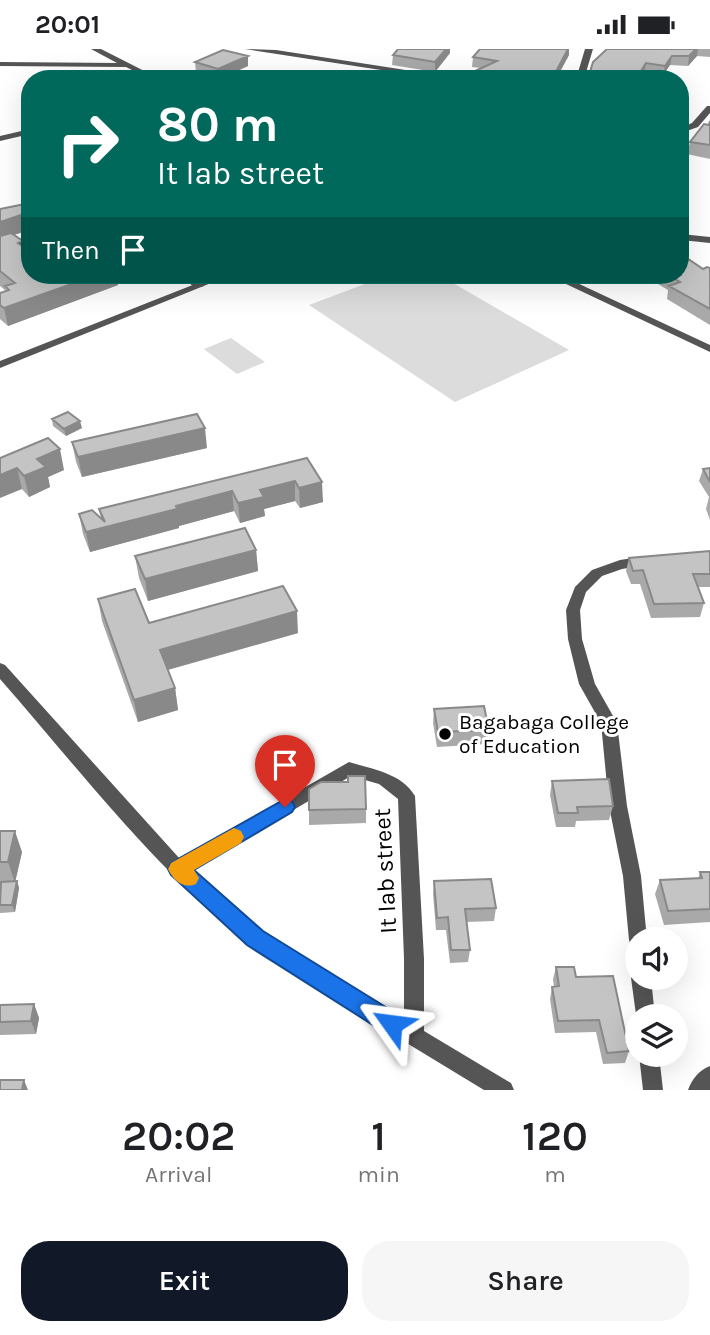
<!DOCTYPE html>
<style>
:root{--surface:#fff;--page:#f6f6f6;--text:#202124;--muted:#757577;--accent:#111827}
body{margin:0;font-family:Karla,sans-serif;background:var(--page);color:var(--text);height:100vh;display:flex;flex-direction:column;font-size:26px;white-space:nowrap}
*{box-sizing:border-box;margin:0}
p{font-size:23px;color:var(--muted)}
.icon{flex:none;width:38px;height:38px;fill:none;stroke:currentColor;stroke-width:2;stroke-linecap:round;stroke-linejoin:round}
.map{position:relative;height:1041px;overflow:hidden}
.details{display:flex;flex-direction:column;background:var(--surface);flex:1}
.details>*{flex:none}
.banner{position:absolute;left:21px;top:21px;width:668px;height:214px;border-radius:28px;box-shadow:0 7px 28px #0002;background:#00695c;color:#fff;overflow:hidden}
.controls{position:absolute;left:625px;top:878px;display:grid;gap:14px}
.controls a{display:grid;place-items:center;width:63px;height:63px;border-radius:50%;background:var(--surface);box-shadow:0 7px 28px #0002;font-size:35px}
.pin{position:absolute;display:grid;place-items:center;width:60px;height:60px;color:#fff;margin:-72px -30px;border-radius:50% 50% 50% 0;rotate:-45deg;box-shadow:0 0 7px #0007}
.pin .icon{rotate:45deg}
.me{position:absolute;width:77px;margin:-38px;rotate:301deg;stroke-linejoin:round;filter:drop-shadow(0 0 5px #0008)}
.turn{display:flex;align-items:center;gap:24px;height:147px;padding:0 21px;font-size:32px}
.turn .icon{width:91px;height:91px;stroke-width:2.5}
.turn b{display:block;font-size:49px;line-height:60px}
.then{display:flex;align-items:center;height:66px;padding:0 21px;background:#0003;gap:14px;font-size:26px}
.eta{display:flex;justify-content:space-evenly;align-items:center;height:119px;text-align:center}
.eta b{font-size:42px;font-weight:600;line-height:49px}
.cta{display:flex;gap:14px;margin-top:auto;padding:14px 21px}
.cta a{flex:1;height:80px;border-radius:28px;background:var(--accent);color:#fff;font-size:28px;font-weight:600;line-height:80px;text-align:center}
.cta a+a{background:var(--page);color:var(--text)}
.status{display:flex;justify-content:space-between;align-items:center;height:49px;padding:0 35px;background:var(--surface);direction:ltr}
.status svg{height:19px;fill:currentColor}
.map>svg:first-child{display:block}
.green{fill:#dcdcdc}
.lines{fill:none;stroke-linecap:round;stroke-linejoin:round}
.minor{fill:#555;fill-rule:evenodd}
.tertiary{fill:#555;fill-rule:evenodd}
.wall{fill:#a9a9a9}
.shaded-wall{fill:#898989}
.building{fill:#c4c4c4;stroke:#898989;stroke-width:2}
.route{fill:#1a73e8;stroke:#114b97;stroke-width:2}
.slow{fill:#f59e0b}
.poi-dot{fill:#000;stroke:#fff;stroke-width:2.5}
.labels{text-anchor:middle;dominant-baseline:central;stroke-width:6;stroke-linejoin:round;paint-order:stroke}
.poi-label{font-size:21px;fill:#000;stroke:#fff;text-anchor:start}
.near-street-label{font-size:24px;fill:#000;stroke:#fff}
</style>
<div class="status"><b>20:01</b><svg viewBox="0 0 49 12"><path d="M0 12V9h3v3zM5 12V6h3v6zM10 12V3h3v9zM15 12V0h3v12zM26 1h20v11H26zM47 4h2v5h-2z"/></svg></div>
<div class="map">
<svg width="710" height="1041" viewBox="0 0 710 1041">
<rect width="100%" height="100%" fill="#fff"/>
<!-- green -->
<path class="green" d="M389,226H439L569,301L455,353L309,256Z
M231,289L265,313L237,325L204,300Z"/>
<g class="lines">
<!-- minor -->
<path class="minor" d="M91,0H101L160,30H150L126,18L0,17V13L117,14Z
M245,0L276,1L464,30H440L407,25Z
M585,0H593L584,30H576Z
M707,57H710V64L698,78L681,84V79L692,74Z
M30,80V85L0,92V87Z
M30,186V192L0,203V197Z
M180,226H191L204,237L195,239Z
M547,226H560L710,296V303Z
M646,507L653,512L651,515L622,520L602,527L586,543L580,561L582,590L595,635L617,674L627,757L641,827L647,891H637V899L631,897L629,891L623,827L609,757L601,674L579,635L568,590L566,561L575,538L592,521L620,511Z
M0,614L5,616L180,810L349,713C371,720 402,724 415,747L424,910V982L511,1034L514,1041H484L275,914C170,840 85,727 0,630ZM351,727L379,735L398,750L404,910V970L289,902L262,883L192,821Z
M637,922V929H651L655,968H637V973L631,929Z
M639,1006H659L663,1041H643Z"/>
<!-- tertiary -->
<path class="tertiary" d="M681,185L710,188V194L681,191Z
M218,226H231L0,319V312Z
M710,1017V1041H688C692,1030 699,1021 710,1017Z"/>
</g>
<!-- wall -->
<path class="wall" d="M480,0H569V6L556,30H462V28L481,19L472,18L473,8Z
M607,0H710V8L697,7L688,17L670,16L663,26L644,24L640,30H589V26Z
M450,4L435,23L392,16L393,6Z
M248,7V17L219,30L196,24L195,13Z
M710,72V110L687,105L690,93L709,76Z
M30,154V181L14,186L30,226H117L118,236L8,277L0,270V244L6,242L0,237V160Z
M710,219V276L667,250L668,241L643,226H681L703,220Z
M52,370L82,379L66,387L53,377Z
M72,393L207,399L82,428L76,413Z
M0,409L64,421L48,428L50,438L29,448L22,440Z
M307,409L323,453L300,459L295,452L264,460L265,467L240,474L234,462L179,477V479L90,503L83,485L79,465L101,470L99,460Z
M710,419V471L706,460L709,448L699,432L703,420Z
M256,501L258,522L148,552L139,529L135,507Z
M710,502V538H698L704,554L700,568L651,569L640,535H631L626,522L629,509Z
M98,550L149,574L298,584L168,621L175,639L178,661L138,673L102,572Z
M434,660L489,681L487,695L437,698L433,674Z
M552,732L613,757L609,771L576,772L575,778H556L550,746Z
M348,733L366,760V774L309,776V761Z
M0,782L22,803L15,832H17L19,839L15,863L0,864Z
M700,823H710V873L664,876L655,845L660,831L698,830Z
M434,832L496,859L494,872L467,873L470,901L468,913L450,914L446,881H436L433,845Z
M556,918L576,928L629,1002L625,1014L603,1015L596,983L555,984L550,950L552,938H554L553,930Z
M34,955L39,969L36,985L0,986V956Z"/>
<!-- shaded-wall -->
<path class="shaded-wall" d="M446,0H450V4L435,23V13Z
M568,0H569V6L556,30H552Z
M696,0H698L697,7L688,17L689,7Z
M248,7V17L219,30L218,20Z
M672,7L670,16L663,26L665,17Z
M646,14L644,24L640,30H636Z
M30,163V181L3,189L0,195V173Z
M97,226H117L118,236L8,277L4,259Z
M80,372L82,379L66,387L64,380Z
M205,379L207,399L82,428L78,408Z
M60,400L64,421L48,428L50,438L29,448L24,427L37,410Z
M17,419L22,440L0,449V426Z
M295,432V452L264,460L265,467L240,474L238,454L260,441Z
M322,433L323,453L300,459L299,439Z
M232,442L234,462L179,477V479L90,503L86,483Z
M256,501L258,522L148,552L145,530Z
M297,562L298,584L163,622L160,601Z
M175,639L178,661L138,673L134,651Z
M15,782L22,803L15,834L8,813Z
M17,832L19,839L15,863L12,856Z
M34,955L39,969L36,985L31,972Z
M24,1031L28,1041H22Z"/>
<!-- building -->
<path class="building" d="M398,0H446L435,13L393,6Z
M480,0H568L552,30H467L462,28L497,12L473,8Z
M607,0H696L689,7H672L665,17L646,14L636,30L589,26L593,13Z
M223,1L248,7L218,20L195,13Z
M121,23L133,30H95Z
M710,72V96L690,93L704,75L709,76Z
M30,154V163L0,173V160Z
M11,184L23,192L18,194L30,203V226H97L4,259L0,256V244L9,241L5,237L15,234L0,222V187Z
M681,205L703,220L707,218L710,219V260L669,237L680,233L668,226H681Z
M68,363L80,372L64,380L52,370Z
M197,365L205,379L78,408L72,393Z
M48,389L60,400L37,410L46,418L24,427L17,419L0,426V409Z
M307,409L322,433L299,439L295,432L260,441L264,448L238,454L232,442L176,457L177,460L86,483L79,465L92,461L105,473L99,460Z
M710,419V433L703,420Z
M245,479L256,501L145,530L135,507Z
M710,502V525H693L704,554L654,555L643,521L633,522L629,509Z
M283,537L297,562L160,601L175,639L134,651L98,550L135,540L149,574Z
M484,657L489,681L438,683L434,660Z
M348,727H365L366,760L309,761V740L321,733H348Z
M609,730L613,757L577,758L578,764H558L552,732Z
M0,782H15L8,813H0Z
M700,823H710V860L668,862L660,831L702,829Z
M491,830L496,859L465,860L470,901H451L448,868L437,869L434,832Z
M17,832L12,856H0L1,833Z
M556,918H574L576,928L613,927L629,1002L607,1004L599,971L558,972L552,938L559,937Z
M34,955L31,972L0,973V956Z
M0,1031H24L22,1041H0Z"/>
<!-- route -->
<path class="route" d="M285,750L292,752L295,758L292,763L194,821L263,882L400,967L404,975L400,983L392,986L384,983L247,896L171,826L168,820L171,814Z"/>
<!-- slow -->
<path class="slow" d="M234,779L241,782L244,788L241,794L194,821L199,829L196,835C183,840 174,832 168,820L171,814Z"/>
<!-- markers -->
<circle class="poi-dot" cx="445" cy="685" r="7"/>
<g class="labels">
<!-- poi labels -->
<g class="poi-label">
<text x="459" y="673">Bagabaga College<tspan x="459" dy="24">of Education</tspan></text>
</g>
<!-- near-street labels -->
<g class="near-street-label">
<text transform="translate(385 822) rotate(-93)">It lab street</text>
</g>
</g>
</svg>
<div class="controls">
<a><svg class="icon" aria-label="sound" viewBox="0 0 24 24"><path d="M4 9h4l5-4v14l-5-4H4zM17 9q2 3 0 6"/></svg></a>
<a><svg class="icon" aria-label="layers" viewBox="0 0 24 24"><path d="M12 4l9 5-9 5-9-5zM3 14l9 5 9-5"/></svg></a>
</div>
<div class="pin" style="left:285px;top:758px;background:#d93025"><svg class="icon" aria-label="arrive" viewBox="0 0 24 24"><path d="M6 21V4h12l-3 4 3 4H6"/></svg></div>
<svg class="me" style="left:392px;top:975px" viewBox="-20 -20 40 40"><path d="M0-17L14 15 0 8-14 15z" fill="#1a73e8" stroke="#fff" stroke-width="4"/></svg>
<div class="banner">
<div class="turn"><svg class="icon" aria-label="right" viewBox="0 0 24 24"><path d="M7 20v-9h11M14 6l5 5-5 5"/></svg><div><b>80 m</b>It lab street</div></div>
<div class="then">Then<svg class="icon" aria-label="arrive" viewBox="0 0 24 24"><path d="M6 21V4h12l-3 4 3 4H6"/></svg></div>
</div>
</div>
<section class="details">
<div class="eta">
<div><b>20:02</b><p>Arrival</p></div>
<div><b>1</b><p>min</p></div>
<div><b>120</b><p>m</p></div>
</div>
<div class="cta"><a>Exit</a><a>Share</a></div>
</section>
